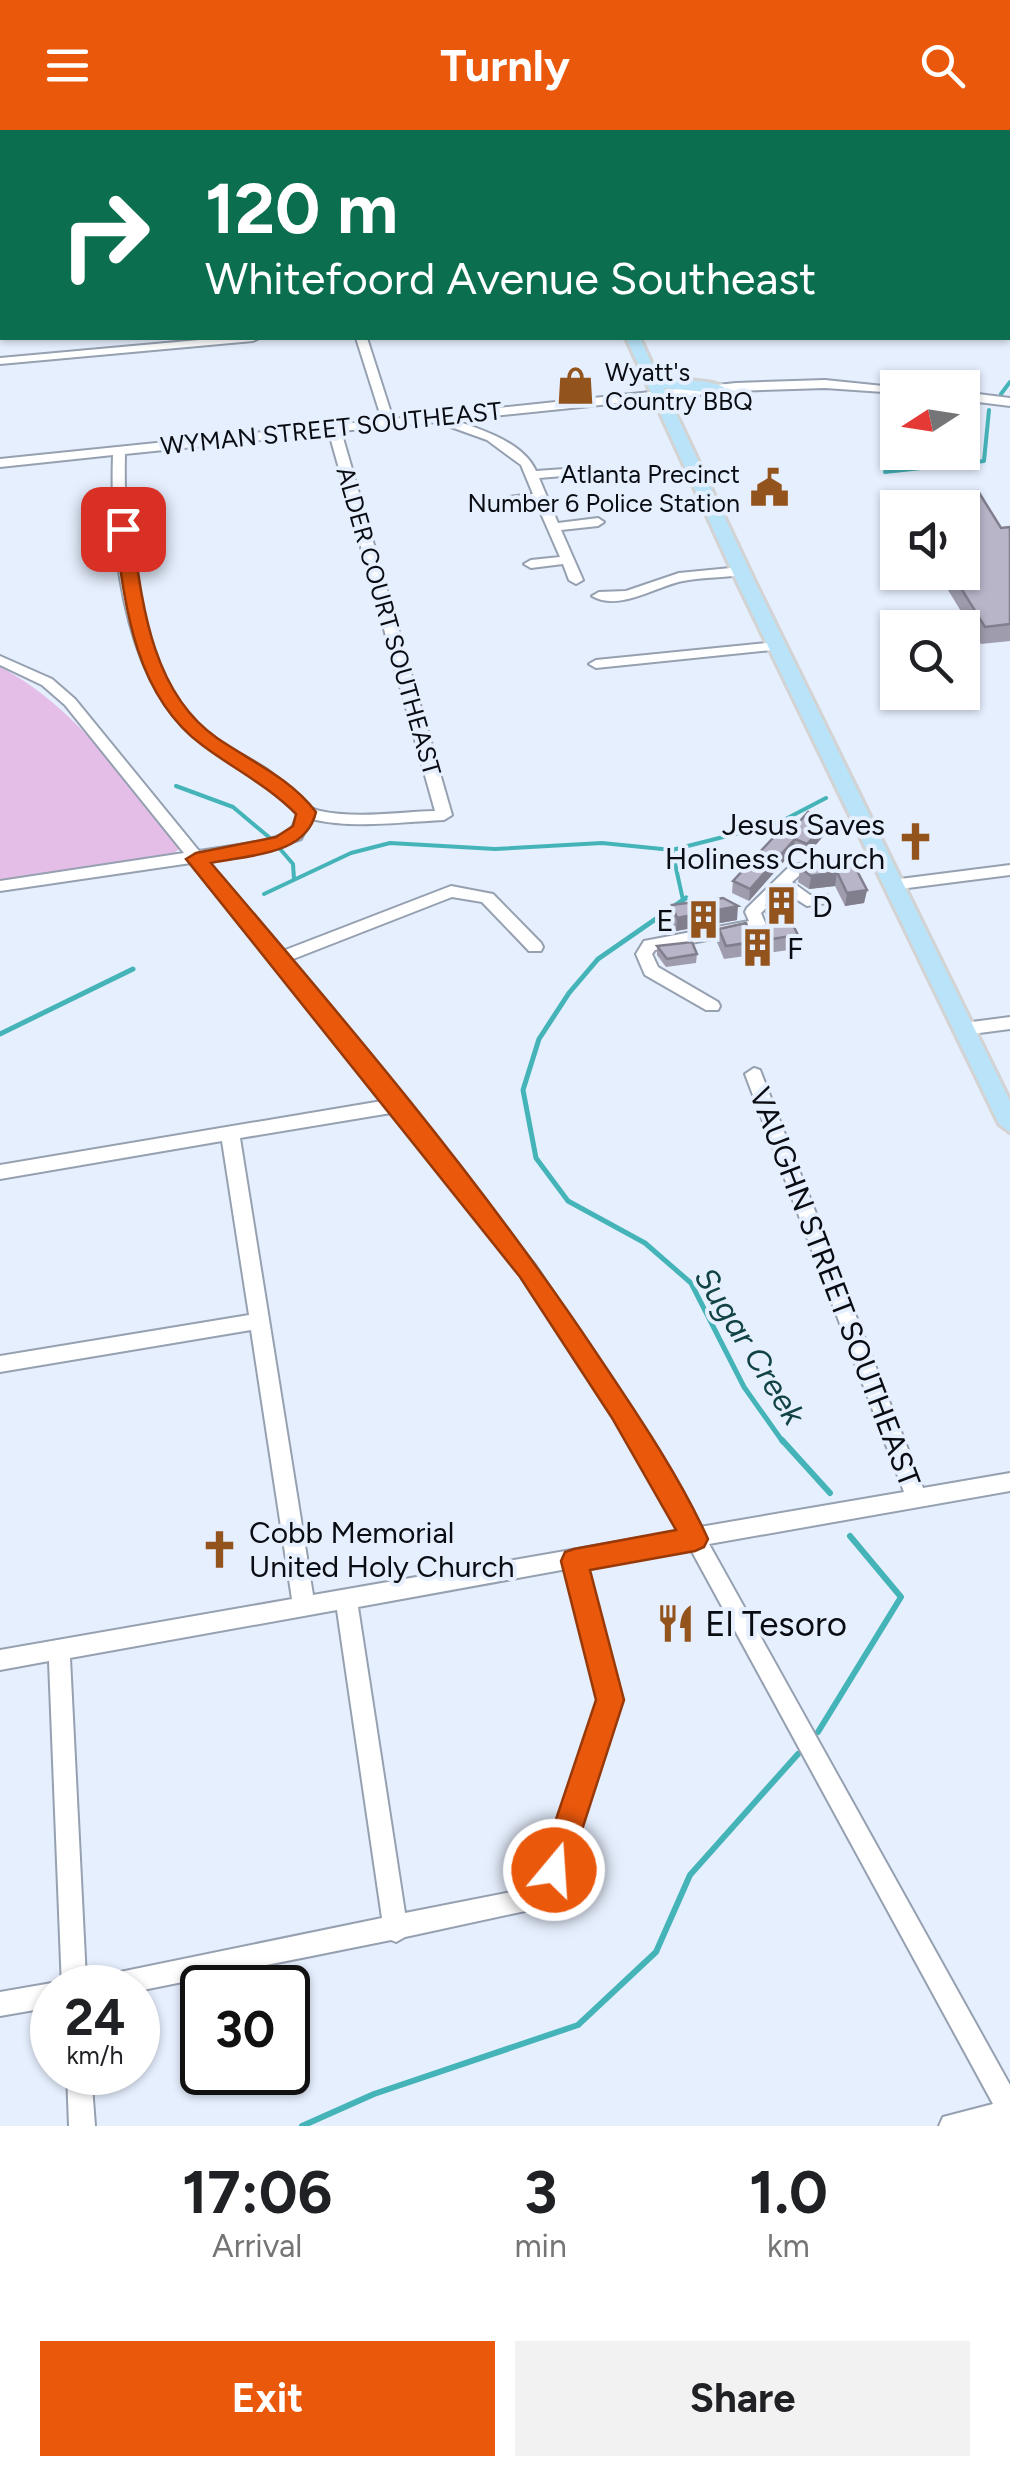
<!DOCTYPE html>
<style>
:root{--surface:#fff;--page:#f2f2f2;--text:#202124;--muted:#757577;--accent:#ea580c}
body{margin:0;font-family:Figtree,sans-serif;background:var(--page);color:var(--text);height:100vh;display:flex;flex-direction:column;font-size:38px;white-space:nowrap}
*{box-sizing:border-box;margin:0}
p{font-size:32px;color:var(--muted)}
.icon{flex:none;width:55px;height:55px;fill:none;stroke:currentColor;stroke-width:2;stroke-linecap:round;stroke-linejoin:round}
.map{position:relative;height:1996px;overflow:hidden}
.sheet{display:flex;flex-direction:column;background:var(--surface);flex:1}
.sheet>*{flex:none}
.top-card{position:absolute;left:0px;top:0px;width:1010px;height:210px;box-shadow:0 2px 8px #0004;background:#0b6e4f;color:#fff;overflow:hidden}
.needle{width:65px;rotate:258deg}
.controls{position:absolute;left:880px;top:240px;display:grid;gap:20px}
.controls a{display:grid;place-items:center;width:100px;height:100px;border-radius:0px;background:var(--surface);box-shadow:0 2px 8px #0004;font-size:50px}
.speed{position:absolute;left:30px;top:1835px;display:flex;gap:20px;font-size:50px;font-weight:700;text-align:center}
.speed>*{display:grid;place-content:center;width:130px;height:130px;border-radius:50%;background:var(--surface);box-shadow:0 2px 8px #0004;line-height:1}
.speed small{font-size:25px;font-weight:400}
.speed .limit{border:5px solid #111;border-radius:15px;background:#fff;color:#111}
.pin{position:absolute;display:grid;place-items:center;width:85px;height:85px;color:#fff;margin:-42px;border-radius:20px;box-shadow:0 5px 15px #0006}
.me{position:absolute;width:110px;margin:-55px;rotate:18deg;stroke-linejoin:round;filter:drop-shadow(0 0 8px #0008)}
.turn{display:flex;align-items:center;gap:35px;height:210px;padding:0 40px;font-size:45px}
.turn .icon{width:130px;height:130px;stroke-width:2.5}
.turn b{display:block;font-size:70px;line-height:85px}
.eta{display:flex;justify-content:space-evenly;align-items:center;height:170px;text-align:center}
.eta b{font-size:60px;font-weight:700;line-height:70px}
.button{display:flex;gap:20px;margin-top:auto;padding:20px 40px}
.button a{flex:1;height:115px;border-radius:0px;background:var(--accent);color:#fff;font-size:40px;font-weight:700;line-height:115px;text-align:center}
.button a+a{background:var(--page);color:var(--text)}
header{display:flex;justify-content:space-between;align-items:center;height:130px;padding:0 40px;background:var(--accent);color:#fff;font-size:45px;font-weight:700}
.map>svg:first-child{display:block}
.green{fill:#e4bee7}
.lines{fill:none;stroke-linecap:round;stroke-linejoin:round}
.stream-far2{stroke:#45b4b9;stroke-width:4}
.stream-far1{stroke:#45b4b9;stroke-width:5}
.stream{stroke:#45b4b9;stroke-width:6}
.minor-casing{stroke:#95a0b1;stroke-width:4}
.major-casing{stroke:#d3d3d4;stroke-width:6}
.minor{fill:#fff;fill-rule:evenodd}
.major{fill:#b8e3f8;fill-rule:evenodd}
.wall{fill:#9e9cad}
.shaded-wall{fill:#817f8d}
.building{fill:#b8b5c9;stroke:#817f8d;stroke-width:2.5}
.route{fill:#ea580c;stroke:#983908;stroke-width:2.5}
.labels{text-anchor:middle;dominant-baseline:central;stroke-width:8;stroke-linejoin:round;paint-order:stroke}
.far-poi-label{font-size:25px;fill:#090c12;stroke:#e6effe;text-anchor:start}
.far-street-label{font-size:25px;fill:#090c12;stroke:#e6effe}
.poi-label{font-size:30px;fill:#090c12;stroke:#e6effe;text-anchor:start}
.street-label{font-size:30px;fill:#090c12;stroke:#e6effe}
.water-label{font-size:32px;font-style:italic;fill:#114345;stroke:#e6effe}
.near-poi-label{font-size:35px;fill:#090c12;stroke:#e6effe;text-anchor:start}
</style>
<header><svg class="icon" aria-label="menu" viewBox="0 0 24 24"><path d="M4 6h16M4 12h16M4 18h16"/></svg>Turnly<svg class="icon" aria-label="search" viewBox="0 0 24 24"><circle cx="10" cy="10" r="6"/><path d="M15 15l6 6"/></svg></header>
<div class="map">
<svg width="1010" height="1996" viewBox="0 0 1010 1996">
<rect width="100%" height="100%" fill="#e6effe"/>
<!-- green -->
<path class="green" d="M0,537C77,577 126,652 179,719L170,727L0,751Z"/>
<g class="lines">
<!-- stream-far2 -->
<path class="stream-far2" d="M1001,264L1010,252
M885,342L984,331L989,280
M176,656L233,677L270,708
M281,720L293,734L294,749
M672,720L683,770
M264,764L351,723L390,713L495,719L602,713L672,720L778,693L826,668"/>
<!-- stream-far1 -->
<path class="stream-far1" d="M686,768L598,829L569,863L539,909L523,960L536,1028L568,1071L645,1113L691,1153L744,1257L783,1312
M0,904L133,839"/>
<!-- stream -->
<path class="stream" d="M782,1310L830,1363
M818,1602L901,1467L850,1406
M302,1996L374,1964L578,1895L656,1822L690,1745L798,1624"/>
<defs>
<path id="minor" d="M0,74H2V80H0Z
M1008,139H1010V145H1008Z
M0,141H2V147H0Z
M221,208H259L253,211L0,234V228Z
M356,208H367L393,289L736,253L825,250L903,258H898V263L825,258L736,261L454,290C482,300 523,312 536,341L579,338V344L575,345L539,348L558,393L598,388L604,392L598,396L561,400L583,450L576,454L569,450L563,434L531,438L524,434L531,430L560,427L536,372L509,375L503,371L509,367L533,364L521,335L487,310L437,292L341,301L452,685L444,690C401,692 353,699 311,689L301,709L267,721L206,730L280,822L451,756L493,764L541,813L543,817L541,821H529L482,772L452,767L288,831L400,969L404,970L406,976L535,1135L628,1275L700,1397L904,1362L745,944L754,938L760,940L923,1358L1010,1343V1361L709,1414L1010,1955V1996H939L943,1987L993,1974L690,1418L587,1436L621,1570L553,1775L405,1807L396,1812L391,1810L138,1861V1858H62L49,1531L0,1540V1520L292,1469L251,1200L0,1242V1226L249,1185L222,1011L0,1049V1035L382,971L191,733L0,761V751L184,723L65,575L42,555L0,535V526L52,549L75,569L199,721L265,711L290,702L298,684C284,673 273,657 258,647C235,631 208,621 187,601C122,538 110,411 113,325L0,337V329L382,290ZM329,303L435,681C398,682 357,689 320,681C297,676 285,651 266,639C243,624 215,613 195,593C134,531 123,407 125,324ZM391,983L521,1145L614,1287L680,1401L313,1465L240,1008ZM567,1439L599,1570L537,1757L405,1783L358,1477ZM337,1480L382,1788L86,1849L70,1528Z
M962,262L1010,268V276L962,270Z
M741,437L748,441L746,444C725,448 703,447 683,451C656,456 619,482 592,466L599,462L626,461L679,443Z
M777,512L784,516L782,519L596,538L589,534L596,530Z
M879,724L884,725L887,729L884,733L801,744L792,752L810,765H827L829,769L827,773L807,776L783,761L761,783L766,795L764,799L655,820L652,824L658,837L718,872L720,876L718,880H706L645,845L636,824L644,811L749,791L745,782L747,778L791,735Z
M1010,735V745L892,760L884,755L892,750Z
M1010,887V899L964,905L956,899L964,893Z
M52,1853L61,1858H52V1877L0,1886V1862Z
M67,1942H91L95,1996H69Z"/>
<path id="major" d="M522,0H534L535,2H523Z
M626,208H640L657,245C678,253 707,247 725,258L717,263L664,258L756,454L1010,971V1002L999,994L738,454Z"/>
</defs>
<!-- minor casing -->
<use href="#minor" class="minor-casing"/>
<!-- major casing -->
<use href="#major" class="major-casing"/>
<!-- minor -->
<use href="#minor" class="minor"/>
<!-- major -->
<use href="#major" class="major"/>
</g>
<!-- wall -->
<path class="wall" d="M978,361L1001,398L1010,397V511L981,514L937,442H962V378H904L905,369Z
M828,691L826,703L806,726L793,721L749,771L732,763L733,751L793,699Z
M840,735L867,760L864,773L845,776L835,756L809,759L798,752L800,738Z
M796,764L795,773L780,791L765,784L767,775Z
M672,775L737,790L676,801L670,788Z
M719,799H748L798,805L796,819L724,829L717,812Z
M657,816L697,824L696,833L666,837L657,825Z"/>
<!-- shaded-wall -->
<path class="shaded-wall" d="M828,691L826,703L806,726L807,714Z
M795,709L793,721L749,771L750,759Z
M837,742L835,756L809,759L811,746Z
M867,760L864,773L845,776L847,763Z
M796,764L795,773L780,791L782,782Z
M738,776L737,790L676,801L677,788Z"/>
<!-- building -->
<path class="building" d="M562,0H612L613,2H564Z
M978,361L1001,398L1010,397V494L985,497L951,442H962V378H910L905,369Z
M808,682L828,691L807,714L795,709L750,759L733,751L785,695L793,699Z
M838,730L840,735L853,733L867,760L847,763L837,742L811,746L800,738Z
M785,757L796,764L782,782L767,775Z
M723,768L738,776L677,788L672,775Z
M746,793L748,799L792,793L798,805L726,816L719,799Z
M692,812L697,824L667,829L657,816Z"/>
<!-- route -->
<path class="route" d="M123,394L132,399C142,472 151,562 217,608C252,632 290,648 316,682C306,726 248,725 211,733C345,890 480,1049 595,1221C635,1281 678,1343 708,1409L704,1417L695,1421L590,1440L624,1570L569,1740L565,1751L554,1755L543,1751L539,1740L596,1570L561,1431L565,1422L574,1419L676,1400L612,1288L520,1147L186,729L196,723L276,707L293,696L296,684C267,655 234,639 202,615C135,565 125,477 115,399Z"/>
<!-- icons -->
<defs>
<symbol id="shop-bare" viewBox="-9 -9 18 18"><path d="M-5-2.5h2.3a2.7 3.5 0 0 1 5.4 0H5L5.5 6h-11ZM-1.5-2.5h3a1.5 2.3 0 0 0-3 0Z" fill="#93531c" stroke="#e6effe" stroke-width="2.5" paint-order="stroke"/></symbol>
<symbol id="civic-bare" viewBox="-9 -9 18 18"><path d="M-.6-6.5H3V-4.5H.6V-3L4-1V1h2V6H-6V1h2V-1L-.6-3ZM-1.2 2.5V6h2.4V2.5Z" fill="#93531c" stroke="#e6effe" stroke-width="2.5" paint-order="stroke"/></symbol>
<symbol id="church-bare" viewBox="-9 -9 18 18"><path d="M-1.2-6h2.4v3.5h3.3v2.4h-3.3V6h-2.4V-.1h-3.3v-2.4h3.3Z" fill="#93531c" stroke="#e6effe" stroke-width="2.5" paint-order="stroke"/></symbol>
<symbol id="building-bare" viewBox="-9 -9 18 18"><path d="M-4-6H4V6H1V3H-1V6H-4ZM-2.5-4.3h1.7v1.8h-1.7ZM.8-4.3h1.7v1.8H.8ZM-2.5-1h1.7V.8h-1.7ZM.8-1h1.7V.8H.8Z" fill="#93531c" stroke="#e6effe" stroke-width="2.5" paint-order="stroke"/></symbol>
<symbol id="restaurant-bare" viewBox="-9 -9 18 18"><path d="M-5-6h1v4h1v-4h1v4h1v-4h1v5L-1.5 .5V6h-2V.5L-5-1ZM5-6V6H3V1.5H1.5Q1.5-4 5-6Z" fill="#93531c" stroke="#e6effe" stroke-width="2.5" paint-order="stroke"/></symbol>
</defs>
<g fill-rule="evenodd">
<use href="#shop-bare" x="548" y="228" width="55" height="55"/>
<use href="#civic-bare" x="742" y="330" width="55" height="55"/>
<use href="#church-bare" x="888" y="684" width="55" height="55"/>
<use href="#building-bare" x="754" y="748" width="55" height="55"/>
<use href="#building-bare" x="676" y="762" width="55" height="55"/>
<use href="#building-bare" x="730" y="790" width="55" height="55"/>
<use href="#church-bare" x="192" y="1392" width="55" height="55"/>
<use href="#restaurant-bare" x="648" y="1466" width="55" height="55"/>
</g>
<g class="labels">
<!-- far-poi labels -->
<g class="far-poi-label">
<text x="605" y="242">Wyatt's<tspan x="605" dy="29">Country BBQ</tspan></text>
<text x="740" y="344" text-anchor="end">Atlanta Precinct<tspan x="740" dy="29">Number 6 Police Station</tspan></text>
</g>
<!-- far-street labels -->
<g class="far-street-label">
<text transform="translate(331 298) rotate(-6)">WYMAN STREET SOUTHEAST</text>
<text transform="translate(389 491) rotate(74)">ALDER COURT SOUTHEAST</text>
</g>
<!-- poi labels -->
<g class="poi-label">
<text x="885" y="694" text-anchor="end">Jesus Saves<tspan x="885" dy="34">Holiness Church</tspan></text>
<text x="812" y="776">D</text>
<text x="674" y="790" text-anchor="end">E</text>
<text x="787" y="818">F</text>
<text x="249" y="1402">Cobb Memorial<tspan x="249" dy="34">United Holy Church</tspan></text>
</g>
<!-- street labels -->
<g class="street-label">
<text transform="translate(835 1157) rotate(69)">VAUGHN STREET SOUTHEAST</text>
</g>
<!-- water labels -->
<g class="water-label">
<text transform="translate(750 1216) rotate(58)">Sugar Creek</text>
</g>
<!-- near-poi labels -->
<g class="near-poi-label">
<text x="705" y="1494">El Tesoro</text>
</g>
</g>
</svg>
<div class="controls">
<a><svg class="needle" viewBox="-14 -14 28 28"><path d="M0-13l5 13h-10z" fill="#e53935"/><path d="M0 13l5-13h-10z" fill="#757577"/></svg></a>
<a><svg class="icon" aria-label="sound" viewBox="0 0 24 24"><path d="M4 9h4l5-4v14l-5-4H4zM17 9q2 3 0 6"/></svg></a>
<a><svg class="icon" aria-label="search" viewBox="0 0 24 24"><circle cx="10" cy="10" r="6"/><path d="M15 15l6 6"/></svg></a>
</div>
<div class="speed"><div>24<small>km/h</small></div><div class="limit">30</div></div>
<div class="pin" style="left:123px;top:399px;background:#d93025"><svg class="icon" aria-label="arrive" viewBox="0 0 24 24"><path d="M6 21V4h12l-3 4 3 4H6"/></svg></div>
<svg class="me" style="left:554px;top:1740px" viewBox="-20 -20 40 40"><circle r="17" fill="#ea580c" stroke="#fff" stroke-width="3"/><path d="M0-11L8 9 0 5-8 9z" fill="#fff"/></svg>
<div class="top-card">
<div class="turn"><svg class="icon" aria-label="right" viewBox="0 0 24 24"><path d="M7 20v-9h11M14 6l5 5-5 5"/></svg><div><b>120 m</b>Whitefoord Avenue Southeast</div></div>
</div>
</div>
<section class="sheet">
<div class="eta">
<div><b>17:06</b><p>Arrival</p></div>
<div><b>3</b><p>min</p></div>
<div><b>1.0</b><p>km</p></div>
</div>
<div class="button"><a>Exit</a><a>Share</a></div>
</section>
